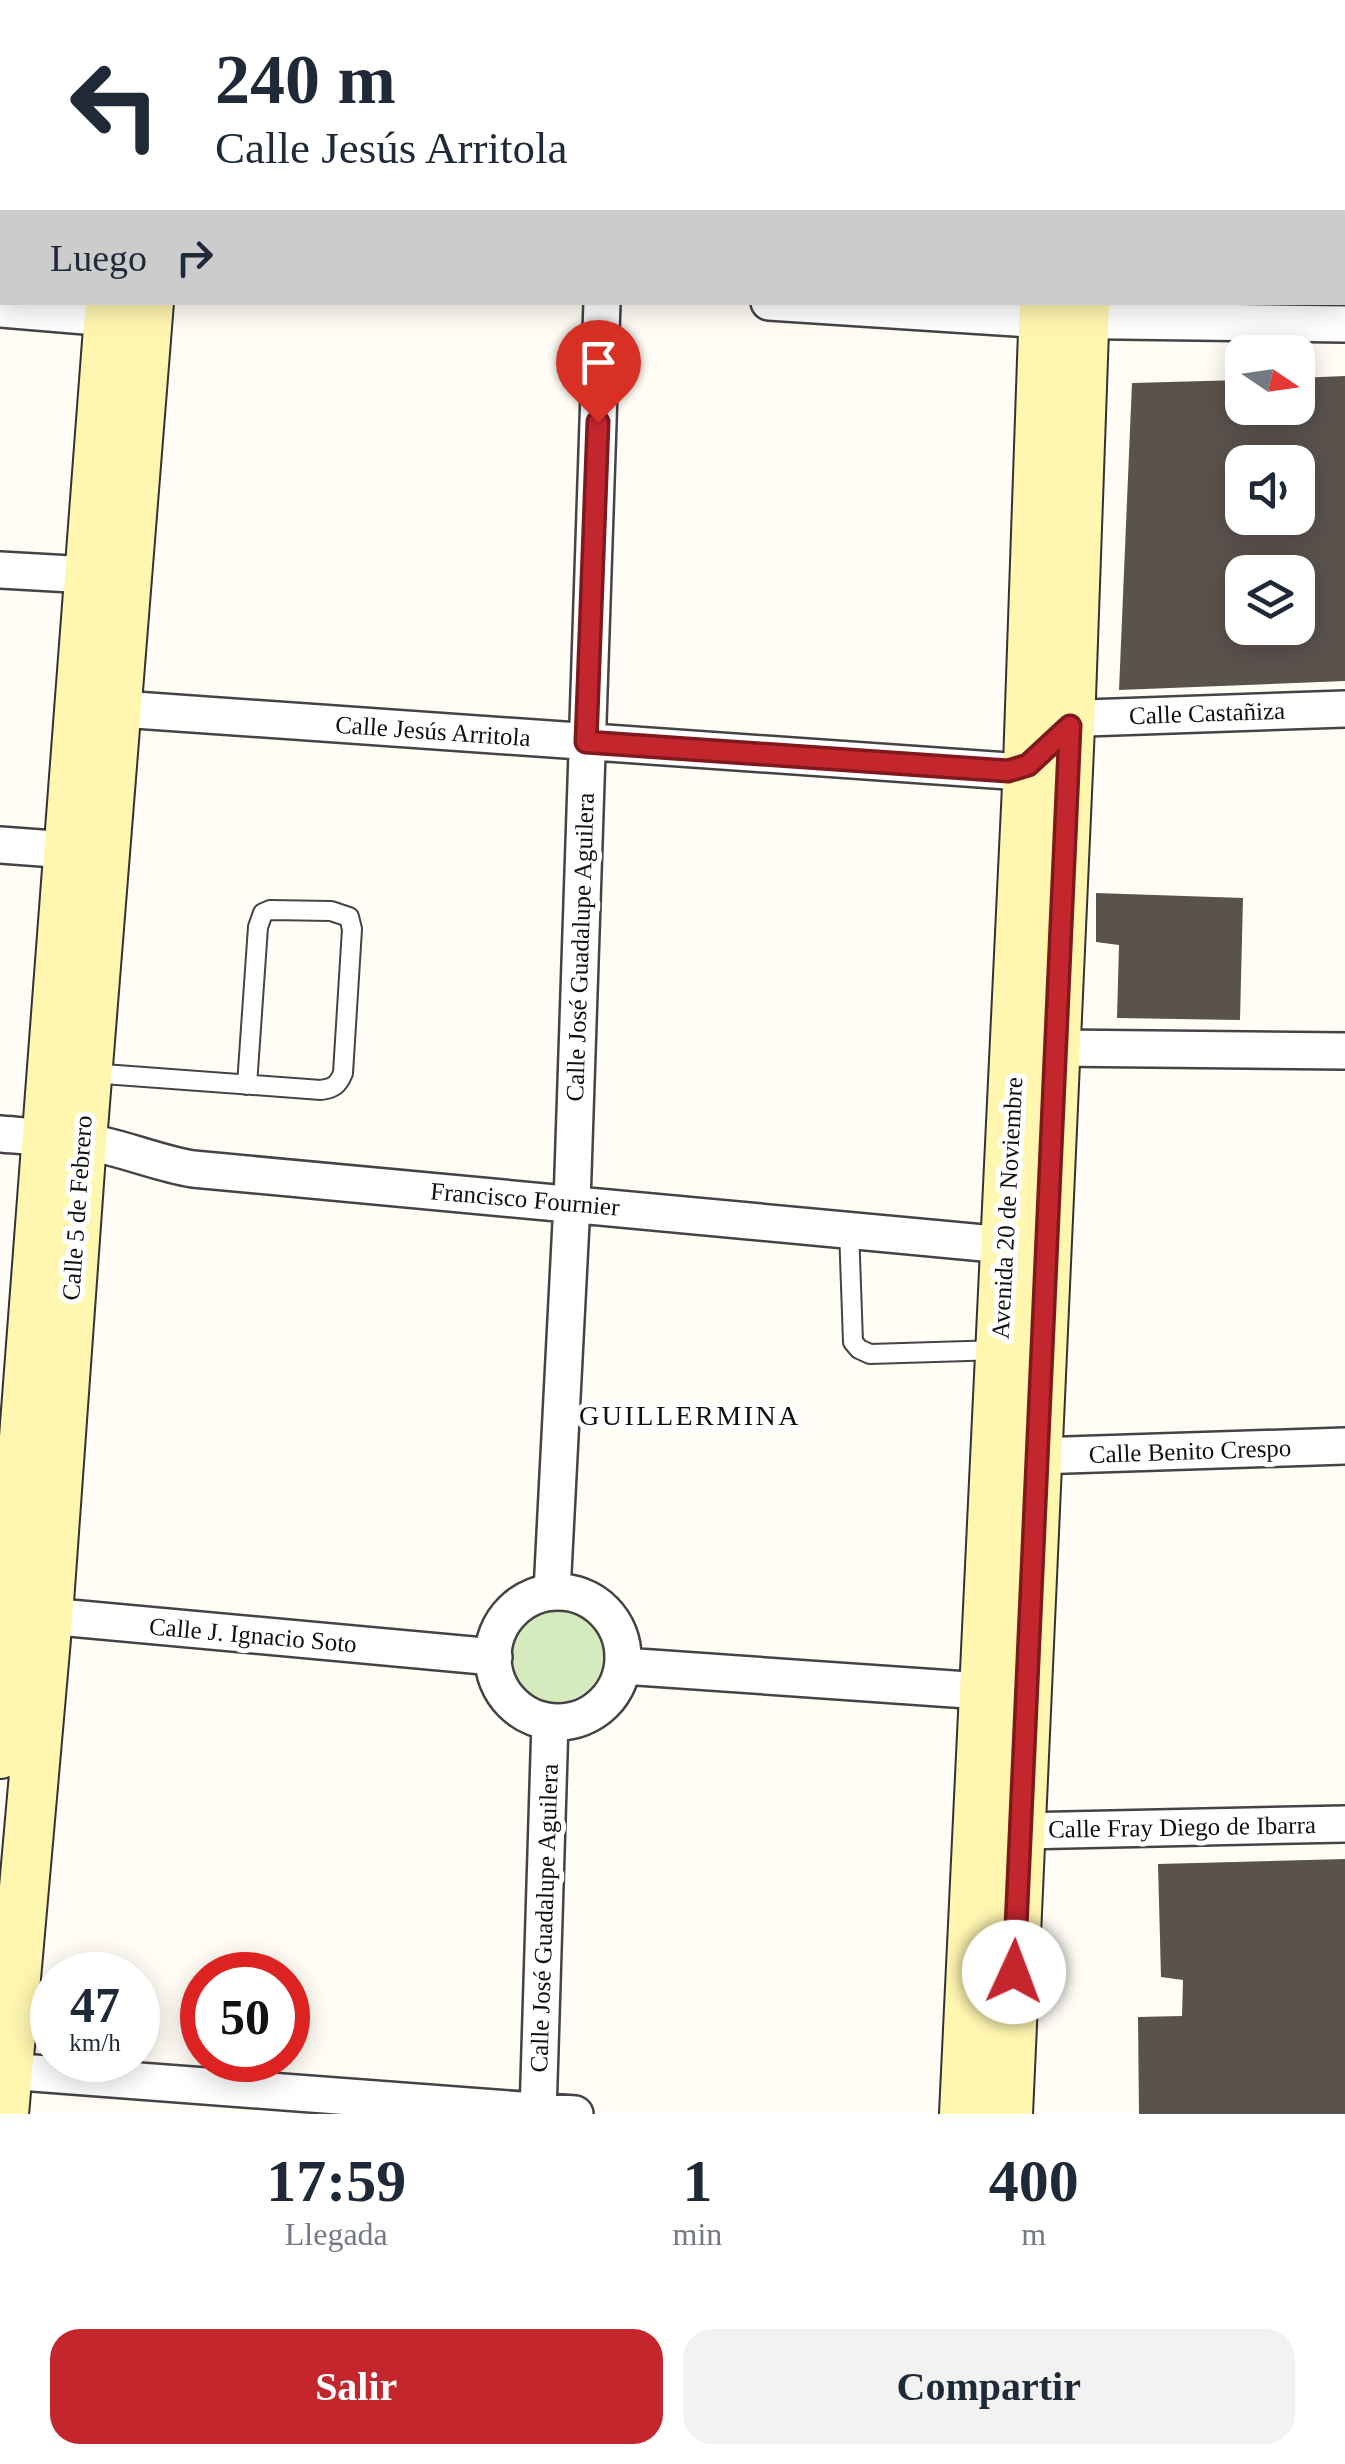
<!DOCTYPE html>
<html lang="es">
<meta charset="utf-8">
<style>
:root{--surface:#fff;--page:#f2f2f3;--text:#1f2937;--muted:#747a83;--accent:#c4262e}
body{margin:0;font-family:Georgia,serif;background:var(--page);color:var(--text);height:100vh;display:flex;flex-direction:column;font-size:38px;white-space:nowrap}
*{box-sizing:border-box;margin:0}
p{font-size:32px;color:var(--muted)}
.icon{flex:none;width:55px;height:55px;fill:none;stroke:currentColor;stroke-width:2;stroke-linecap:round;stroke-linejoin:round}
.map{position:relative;height:2114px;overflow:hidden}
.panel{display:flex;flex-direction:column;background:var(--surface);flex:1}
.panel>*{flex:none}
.top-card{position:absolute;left:0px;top:0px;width:1345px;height:305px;box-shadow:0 5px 25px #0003;background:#fff;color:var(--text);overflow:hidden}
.needle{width:65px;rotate:103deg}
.controls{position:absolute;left:1225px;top:335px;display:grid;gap:20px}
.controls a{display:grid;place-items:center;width:90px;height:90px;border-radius:20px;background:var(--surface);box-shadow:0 5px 25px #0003;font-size:50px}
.speed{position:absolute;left:30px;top:1952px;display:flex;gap:20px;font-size:50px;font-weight:700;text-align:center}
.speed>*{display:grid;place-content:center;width:130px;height:130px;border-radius:50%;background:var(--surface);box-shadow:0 5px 25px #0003;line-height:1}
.speed small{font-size:25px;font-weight:400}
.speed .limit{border:15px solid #d22;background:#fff;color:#111}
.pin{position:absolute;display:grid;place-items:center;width:85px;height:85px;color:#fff;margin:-102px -42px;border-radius:50% 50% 50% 0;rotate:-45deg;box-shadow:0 0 10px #0007}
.pin .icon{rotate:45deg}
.me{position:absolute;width:110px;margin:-55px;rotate:2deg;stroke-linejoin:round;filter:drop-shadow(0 0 8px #0008)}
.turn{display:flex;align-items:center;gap:35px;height:210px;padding:0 50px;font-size:45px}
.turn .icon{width:130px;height:130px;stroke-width:2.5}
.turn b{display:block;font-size:70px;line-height:85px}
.then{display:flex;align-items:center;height:95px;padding:0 50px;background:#0003;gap:20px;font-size:38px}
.eta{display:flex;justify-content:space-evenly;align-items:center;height:170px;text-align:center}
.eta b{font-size:60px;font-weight:700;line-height:70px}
.action{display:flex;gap:20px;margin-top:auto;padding:20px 50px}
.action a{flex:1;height:115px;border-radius:30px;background:var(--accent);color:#fff;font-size:40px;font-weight:700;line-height:115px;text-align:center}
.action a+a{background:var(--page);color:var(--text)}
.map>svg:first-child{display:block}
.green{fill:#d5ebbd}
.building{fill:#5a524d;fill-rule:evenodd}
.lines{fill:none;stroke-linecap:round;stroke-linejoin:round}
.lane-casing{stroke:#444;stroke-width:22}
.street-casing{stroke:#444;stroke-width:40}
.secondary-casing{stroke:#333;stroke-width:52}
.lane{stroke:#fff;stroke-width:18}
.street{stroke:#fff;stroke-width:35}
.secondary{stroke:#fff6b0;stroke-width:48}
.route-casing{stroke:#7f191e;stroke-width:25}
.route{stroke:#c4262e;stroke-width:18}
.labels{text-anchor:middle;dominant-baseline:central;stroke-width:10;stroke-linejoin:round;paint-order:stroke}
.street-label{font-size:25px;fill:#111;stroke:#fff}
.neighbourhood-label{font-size:28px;letter-spacing:2.5px;fill:#111;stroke:#fff}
</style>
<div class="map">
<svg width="1345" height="2114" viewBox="0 0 1345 2114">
<rect width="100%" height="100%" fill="#fffdf5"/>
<!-- green -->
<path class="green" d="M511 1656a46 46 0 1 1 92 0a46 46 0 1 1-92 0Z"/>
<!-- building -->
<path class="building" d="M1345,376V681L1119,690L1132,383L1242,380V408H1298V378ZM1242,462H1298V518H1242ZM1242,572H1298V628H1242Z
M1096,893L1243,898L1240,1020L1117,1018L1119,945L1096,942Z
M1345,1859V2114H1139L1138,2017L1182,2016L1183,1980L1161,1977L1158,1864Z"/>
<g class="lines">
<defs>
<path id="lane" d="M90,1073L321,1090C334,1088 338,1085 343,1073L352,929L349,917L331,911L270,910L263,913L258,927L247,1085
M849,1229L853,1342L859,1349L870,1354L1000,1350"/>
<path id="street" d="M614,2V0
M769,302L1044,320L1345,324
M0,309L109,318
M0,570L89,575
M92,707L1008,771C1045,760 1054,734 1086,718L1345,709
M0,845L68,850
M1055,1048L1345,1051
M0,1134C34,1137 68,1138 102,1145C133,1152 162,1164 193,1169L1005,1245
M1036,1456L1345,1446
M552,1592L572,1203L602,302
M493 1657a65 65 0 1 1 130 0a65 65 0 1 1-130 0Z
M26,1614L494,1657
M623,1666L982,1691
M1020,1831L1345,1824
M7,2071L575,2114
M538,2114L550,1722"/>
<path id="secondary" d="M134,2V0
M175,2V0
M1058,2V0
M1098,2V0
M0,1754L110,302
M4,2114L48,1616L82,1141L149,302
M964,2114L1028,765L1044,302
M1008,2114L1070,726L1085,302"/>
</defs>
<!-- lane casing -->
<use href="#lane" class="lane-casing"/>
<!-- street casing -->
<use href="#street" class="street-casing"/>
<!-- secondary casing -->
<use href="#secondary" class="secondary-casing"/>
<!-- lane -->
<use href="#lane" class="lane"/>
<!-- street -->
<use href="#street" class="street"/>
<!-- secondary -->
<use href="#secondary" class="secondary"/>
</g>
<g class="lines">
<defs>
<path id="route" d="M598,422L586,742L1008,771L1028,765L1070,726L1014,1972"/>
</defs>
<!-- route casing -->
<use href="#route" class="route-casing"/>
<!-- route -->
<use href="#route" class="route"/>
</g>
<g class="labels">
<!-- street labels -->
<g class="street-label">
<text transform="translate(1207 713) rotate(-2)">Calle Castañiza</text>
<text transform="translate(433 731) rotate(4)">Calle Jesús Arritola</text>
<text transform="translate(580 947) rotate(-88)">Calle José Guadalupe Aguilera</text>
<text transform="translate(525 1199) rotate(5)">Francisco Fournier</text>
<text transform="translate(77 1208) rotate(-86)">Calle 5 de Febrero</text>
<text transform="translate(1007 1208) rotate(-87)">Avenida 20 de Noviembre</text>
<text transform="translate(1190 1451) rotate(-2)">Calle Benito Crespo</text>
<text transform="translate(253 1635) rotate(5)">Calle J. Ignacio Soto</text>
<text transform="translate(1182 1827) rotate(-1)">Calle Fray Diego de Ibarra</text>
<text transform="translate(544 1918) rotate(-88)">Calle José Guadalupe Aguilera</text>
</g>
<!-- neighbourhood labels -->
<g class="neighbourhood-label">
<text x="690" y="1415">GUILLERMINA</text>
</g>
</g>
</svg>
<div class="controls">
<a><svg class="needle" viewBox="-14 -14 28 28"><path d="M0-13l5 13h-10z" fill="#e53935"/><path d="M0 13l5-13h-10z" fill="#747a83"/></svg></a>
<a><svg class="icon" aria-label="sound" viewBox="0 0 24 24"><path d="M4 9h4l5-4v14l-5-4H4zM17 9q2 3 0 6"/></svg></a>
<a><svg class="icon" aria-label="layers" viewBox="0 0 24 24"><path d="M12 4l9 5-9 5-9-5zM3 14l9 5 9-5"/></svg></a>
</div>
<div class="speed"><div>47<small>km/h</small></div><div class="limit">50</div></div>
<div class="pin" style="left:598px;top:422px;background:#d93025"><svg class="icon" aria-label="arrive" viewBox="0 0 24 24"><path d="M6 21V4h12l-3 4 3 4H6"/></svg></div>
<svg class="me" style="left:1014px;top:1972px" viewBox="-20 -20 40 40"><circle r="19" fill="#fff"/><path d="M0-13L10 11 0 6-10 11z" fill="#c4262e"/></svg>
<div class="top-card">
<div class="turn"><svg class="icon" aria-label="left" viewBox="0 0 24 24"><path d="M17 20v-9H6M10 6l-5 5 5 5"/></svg><div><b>240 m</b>Calle Jesús Arritola</div></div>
<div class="then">Luego<svg class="icon" aria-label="right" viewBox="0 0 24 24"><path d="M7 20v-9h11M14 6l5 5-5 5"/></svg></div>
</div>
</div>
<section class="panel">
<div class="eta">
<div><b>17:59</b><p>Llegada</p></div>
<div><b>1</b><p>min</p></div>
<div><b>400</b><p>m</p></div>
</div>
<div class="action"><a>Salir</a><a>Compartir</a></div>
</section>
